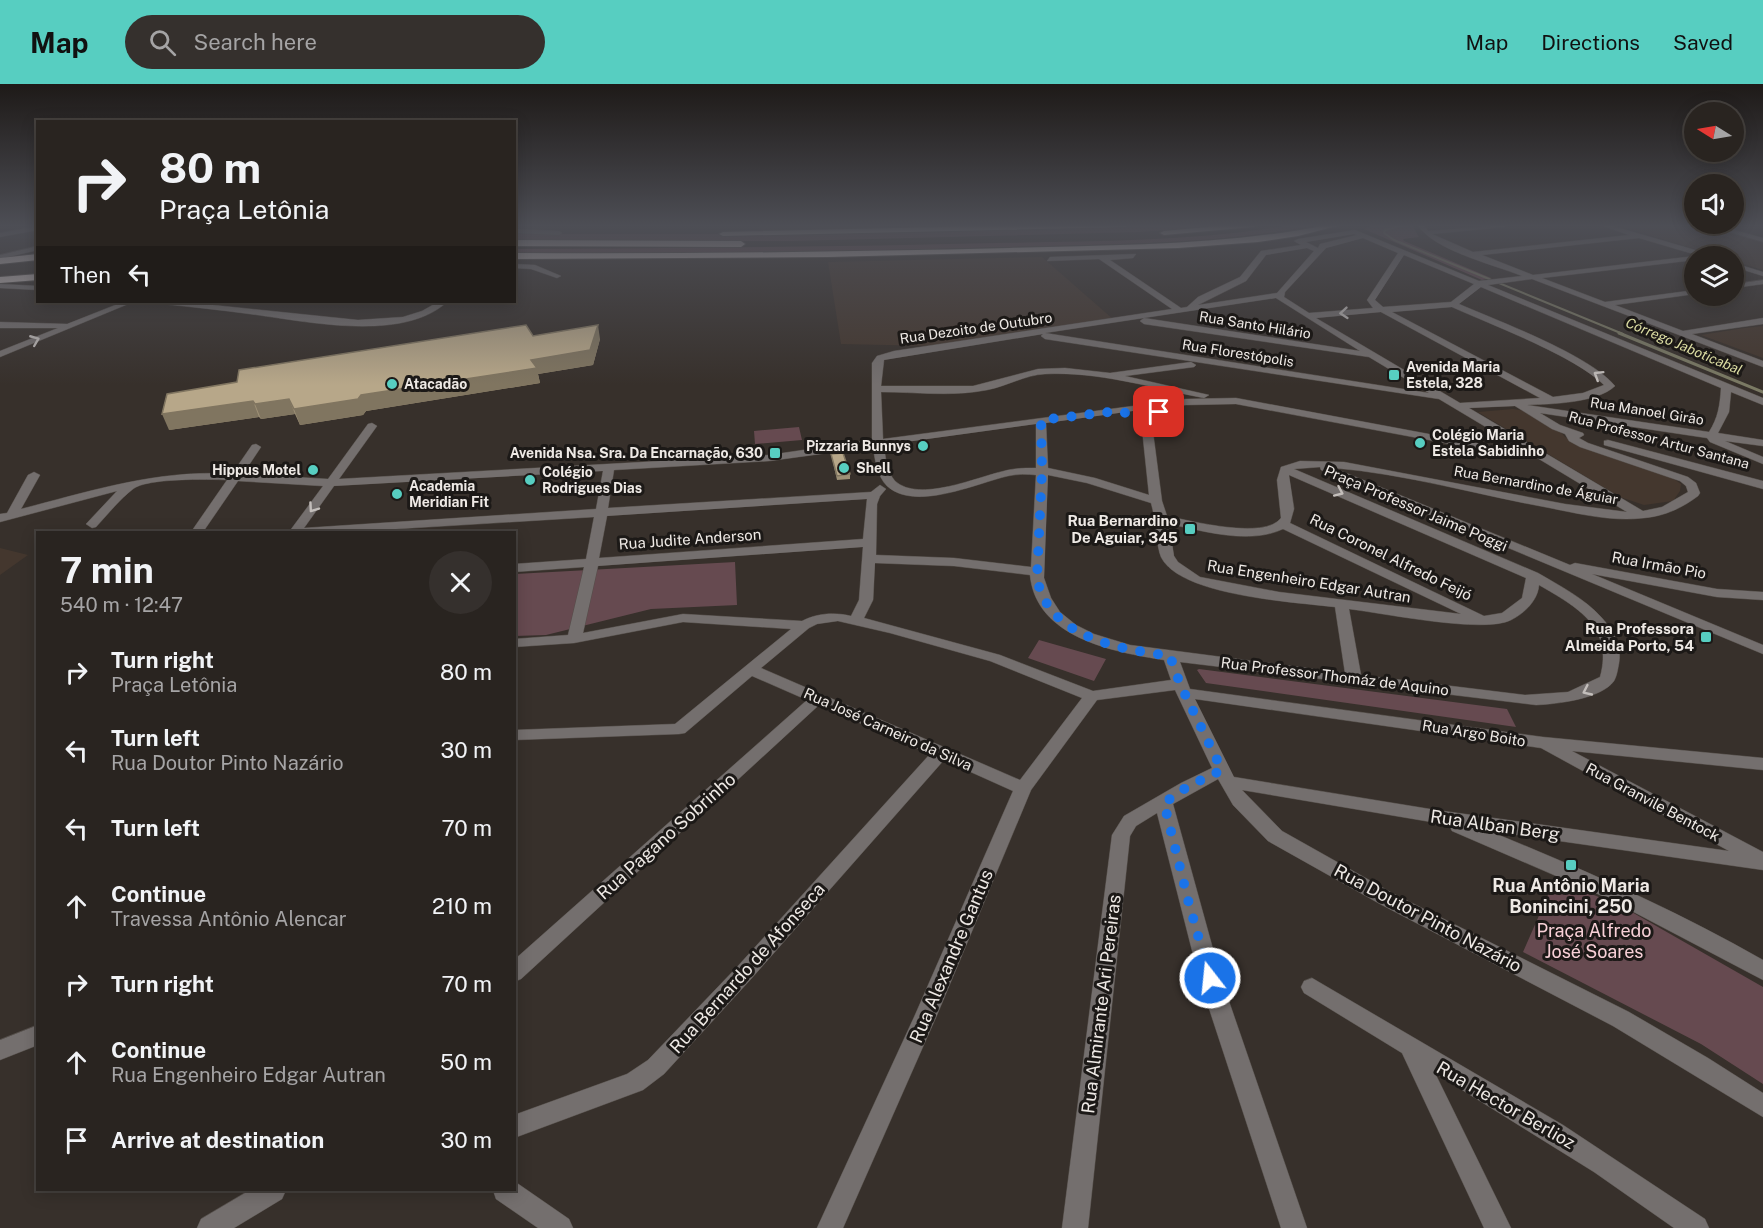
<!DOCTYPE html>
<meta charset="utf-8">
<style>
:root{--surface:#292420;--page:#35302d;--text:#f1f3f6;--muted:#a5a4a5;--line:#45413e;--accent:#57cec1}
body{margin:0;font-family:"Public Sans",sans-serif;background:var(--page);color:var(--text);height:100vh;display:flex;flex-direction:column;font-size:22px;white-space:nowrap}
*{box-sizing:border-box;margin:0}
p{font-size:20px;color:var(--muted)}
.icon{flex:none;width:33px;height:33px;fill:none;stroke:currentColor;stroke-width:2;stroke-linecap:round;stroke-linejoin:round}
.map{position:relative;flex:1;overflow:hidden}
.panel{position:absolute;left:36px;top:447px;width:480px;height:660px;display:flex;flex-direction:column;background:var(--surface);border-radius:0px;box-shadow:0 3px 15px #0003,0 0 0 2px var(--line)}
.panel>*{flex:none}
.top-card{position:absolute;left:36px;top:36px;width:480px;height:183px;border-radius:0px;box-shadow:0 3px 15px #0003,0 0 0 2px var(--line);background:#292420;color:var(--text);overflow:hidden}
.needle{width:39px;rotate:281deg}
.buttons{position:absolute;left:1684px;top:18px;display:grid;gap:12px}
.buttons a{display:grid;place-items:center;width:60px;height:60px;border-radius:50%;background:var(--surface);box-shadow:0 3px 15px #0003,0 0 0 2px var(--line);font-size:30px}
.pin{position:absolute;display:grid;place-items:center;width:51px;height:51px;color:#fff;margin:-26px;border-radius:12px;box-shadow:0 3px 9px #0006}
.me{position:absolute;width:66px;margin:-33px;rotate:344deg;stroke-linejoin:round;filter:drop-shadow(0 0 4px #0008)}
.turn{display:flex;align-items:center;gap:21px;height:126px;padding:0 24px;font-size:27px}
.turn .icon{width:78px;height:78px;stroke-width:2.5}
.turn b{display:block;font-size:42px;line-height:51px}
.then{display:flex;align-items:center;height:57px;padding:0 24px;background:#0003;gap:12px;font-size:22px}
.round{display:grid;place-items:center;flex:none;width:63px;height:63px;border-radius:32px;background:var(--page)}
.overview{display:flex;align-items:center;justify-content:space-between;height:102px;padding:0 24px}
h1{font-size:36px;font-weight:700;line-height:45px}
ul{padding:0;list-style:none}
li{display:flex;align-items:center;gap:18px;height:78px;padding:0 24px}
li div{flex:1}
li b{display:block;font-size:22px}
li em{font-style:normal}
header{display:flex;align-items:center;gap:36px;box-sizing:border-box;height:84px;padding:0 30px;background:var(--accent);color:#111}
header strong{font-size:28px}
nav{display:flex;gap:33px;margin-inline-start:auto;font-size:21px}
.search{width:420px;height:54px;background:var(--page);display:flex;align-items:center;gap:15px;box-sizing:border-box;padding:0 21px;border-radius:33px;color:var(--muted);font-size:22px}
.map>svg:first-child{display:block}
.built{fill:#44372e}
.green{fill:#664a50}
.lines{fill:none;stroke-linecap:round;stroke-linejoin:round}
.stream-far1{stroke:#7b7a64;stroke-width:2}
.stream{stroke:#7b7a64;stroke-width:3}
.minor-casing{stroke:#544e49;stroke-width:1}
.highway-casing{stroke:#544e49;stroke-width:2}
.minor{fill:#746f6e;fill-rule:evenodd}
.highway{fill:#cec3c0;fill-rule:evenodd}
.wall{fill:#9d9076}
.shaded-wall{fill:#807560}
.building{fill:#b7a789;stroke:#807560;stroke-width:1.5}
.oneway{stroke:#c3bebb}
.route{stroke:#1a73e8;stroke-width:10;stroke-dasharray:0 18}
.poi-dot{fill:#57cec1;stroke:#1c1917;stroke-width:2}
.labels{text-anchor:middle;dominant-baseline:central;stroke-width:6;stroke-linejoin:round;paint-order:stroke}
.far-street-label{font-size:14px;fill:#eee9e5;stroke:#1c1917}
.far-water-label{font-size:14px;font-style:italic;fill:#dcdda3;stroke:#1c1917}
.far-poi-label{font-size:14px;font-weight:bold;fill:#eee9e5;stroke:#1c1917;text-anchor:start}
.street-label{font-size:15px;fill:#eee9e5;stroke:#1c1917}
.poi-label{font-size:15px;font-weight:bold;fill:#eee9e5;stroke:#1c1917;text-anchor:end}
.near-street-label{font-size:18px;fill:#eee9e5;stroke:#1c1917}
.near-poi-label{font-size:18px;font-weight:bold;fill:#eee9e5;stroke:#1c1917}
.near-park-label{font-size:18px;fill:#f8d0d7;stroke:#1c1917}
</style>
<header>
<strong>Map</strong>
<div class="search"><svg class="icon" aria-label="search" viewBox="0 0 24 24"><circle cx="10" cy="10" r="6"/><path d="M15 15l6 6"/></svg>Search here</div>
<nav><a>Map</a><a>Directions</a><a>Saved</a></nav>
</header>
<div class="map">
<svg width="1763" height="1144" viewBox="0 0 1763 1144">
<rect width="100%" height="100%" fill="#37302b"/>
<!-- built -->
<path class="built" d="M758,141H880L885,144L759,147Z
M1616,141H1706L1763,156V186L1734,177V172H1718Z
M1042,173L1114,236L931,262L841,260L828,178Z
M1763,242V274L1701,251L1744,244Z
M1513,325L1526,327L1559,346L1565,353L1595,368L1671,393L1681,400L1680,407L1673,417L1644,421L1620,413L1478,328Z
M0,464L28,471L0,491Z"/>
<!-- green -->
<path class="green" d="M1150,141H1229L1139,148L792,157H515V150H803Z
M1291,141H1317C1214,161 1109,160 1005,163C841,168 678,169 515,169V165C675,164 836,163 996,159C1095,157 1194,158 1291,141Z
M1374,141H1412L1419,153L1403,155L1404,157L1491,194L1482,196L1364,145Z
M799,343L802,356L755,360L754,347Z
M735,478L737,521L651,525L546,551L515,552V490Z
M1039,556L1106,575L1094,597L1028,574Z
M1199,585L1507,625L1516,643L1206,599L1197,586Z
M1555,795L1623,823L1763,903V1000L1701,960L1523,868Z"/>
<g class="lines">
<!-- stream-far1 -->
<path class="stream-far1" d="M1404,141L1385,146L1384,149L1394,156L1623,250"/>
<!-- stream -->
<path class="stream" d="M1619,249L1763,308"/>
<defs>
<path id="minor" d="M1418,141H1424L1428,147L1507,141L1504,143L1432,150L1473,168L1629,151L1600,141H1609L1709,170V172H1700L1639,154L1482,171L1533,191L1695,172H1698H1695V176L1542,194L1605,218L1695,206V210L1615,221L1683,247L1763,234V240L1692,250L1763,277V283L1532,195L1488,201L1763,314V321L1731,308L1729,328L1718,349L1763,356V362L1725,357L1763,373V380L1710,358L1707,354L1540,329L1560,341L1583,349L1584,351L1579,354L1588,359L1688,393L1696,399L1700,409L1698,412C1682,424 1665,432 1644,434C1613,438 1580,430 1550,424C1478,411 1407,390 1334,384L1570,481L1575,479L1717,505L1763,508V516L1717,513L1592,490L1763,561V570L1321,386L1320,383L1294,385L1538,489C1560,502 1584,514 1602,534C1613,546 1622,562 1619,579C1618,584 1617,592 1614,597C1601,615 1557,620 1536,621L1180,578L1190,605L1543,653L1763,674V686L1572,667L1763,768V786L1489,747C1583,785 1675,826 1763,876V896L1607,814L1452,747L1449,741L1242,706L1282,747L1394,810L1629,928L1708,974L1763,1009V1033L1613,942L1380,820L1268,757L1233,721L1218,695L1173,720L1221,894L1307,1144H1281L1199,894L1157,729L1136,742L1130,752L1088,1144H1062L1112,751L1124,732L1181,699L1212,684L1175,606L1097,616L1031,706L937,931L843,1144H817L915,931L1013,707L944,676L751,895L664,990L643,1006L514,1054V1031L627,990L648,976L737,883L930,670L819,621L521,895L514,898V876L807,616L752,592L685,649L679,650L514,656V646L675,640L791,545L683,538L574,559L514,563V555L568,551L584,483L514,488V480L586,475L594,433L347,448H289L323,402L238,397L203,448H191L227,396C209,395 146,394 133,405C120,415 108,430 96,443L92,444L86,440L117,407L0,438V430L7,429L28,391L34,388L40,391L21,425C91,407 159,385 232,390L252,361L256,360L261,363L243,390L328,395L368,340L372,339L377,342L339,395L769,371L872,356V279L877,272L894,267L1172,225L1099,175L1047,177L1050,173L1136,170L1133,174L1110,176L1181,224L1187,223L1198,213L1240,193L1261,167L1301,161L1294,157L1298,155L1355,146L1479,197L1522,192C1492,180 1433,166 1418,141ZM1354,150L1357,151L1320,160L1318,164L1306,158ZM1363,154L1398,169L1367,216L1373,224L1309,229L1284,213L1285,208L1326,164ZM1307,164L1314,167L1277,209L1198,221L1246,197L1266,171ZM1404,171L1474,200L1451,218L1383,223L1375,216ZM1481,203L1721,304C1720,321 1718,334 1709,348L1527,321C1552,320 1597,319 1615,302C1590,271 1498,237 1459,220ZM1276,214L1360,267L1144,234L1140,237L1144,240L1369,273L1429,309L1045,249ZM1452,223C1492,241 1575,272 1604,301L1583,309L1553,313L1392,228ZM1381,228L1540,314L1460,319L1316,234ZM1043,250L1041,252L1045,255L1439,315L1521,364L1493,362L1236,314L1186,315L883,355L881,308C916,308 952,313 987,306C1007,302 1025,291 1045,290C1098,287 1152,304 1204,314L1209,311L1125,292L1194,283L1196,281L1191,278L1110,289L1065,284L1038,285L973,302H881L884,276ZM1236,320L1493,368L1534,372L1627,428L1565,420L1344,378L1300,377L1281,383L1277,396L1281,434C1265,456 1191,437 1167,432L1162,417L1150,325L1186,321ZM1515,322L1552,345L1565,350L1569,357L1580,363L1680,397L1686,402L1688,408L1662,423L1643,427L1469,324ZM1140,326L1149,411L1095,394L1048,384L1046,339ZM1036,340V384C1025,384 1015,384 1004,387C977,393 919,419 895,397C887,388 885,372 884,361ZM873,363C875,376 877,392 887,402C915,428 977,399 1008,392C1018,390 1027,390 1036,391L1031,483L954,474L876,471L877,420L880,412L886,405L880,401L871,408L608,424L614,386L769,377ZM603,387L596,425L304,444L334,402ZM1048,391L1087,399L1151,419C1156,435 1156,461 1161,473C1180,512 1295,518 1335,523L1345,589L1130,561L1094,550L1076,541L1060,528L1051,514L1044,494ZM1289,391L1526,494L1522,514L1502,529L1484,532L1290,439L1294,425ZM867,415L863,455L599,474L607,432ZM1169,440C1204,447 1249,461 1283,445L1461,530L1279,508L1200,493L1178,478L1174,472ZM863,463L859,516L851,532C835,528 817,529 802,537L683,530L583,549L598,482ZM875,479L954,482L1030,491C1036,554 1114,568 1164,576L1171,596L1093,607L1000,571L864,534L873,516ZM1539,501C1577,523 1614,543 1600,593L1568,608L1525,611L1361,591L1349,525C1383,529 1484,550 1511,536C1525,529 1538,516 1539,501ZM838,537L890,549L990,577L1082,614L1020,696L761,584L809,544L817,540ZM1195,615L1541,664L1729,767L1436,726L1234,693Z
M1706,141H1716L1763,154V158Z
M38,142V146L0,153V149Z
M514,145L559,147L562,149L559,151L514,149Z
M38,162V166L0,175V171Z
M1734,179L1763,188V192L1734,183Z
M514,180L535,181L561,192L557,194L531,185L514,184Z
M1763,196V200L1734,204V200Z
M0,200L38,202V206L0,204Z
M123,218H133L0,273V267L58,244H0V238L67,240Z
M159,218H184L358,236L403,233L422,227L438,218H447C402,259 305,237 250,230C221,226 192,223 163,220Z
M1608,356L1763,397V405L1604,361V357Z
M1312,894L1563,1041L1705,1135L1709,1144H1674L1594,1088L1435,989L1511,1144H1484L1402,969L1304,909L1301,903L1304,897Z
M38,941V961L0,976V956Z
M514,1097L569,1135L573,1144H538L496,1115L493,1106H514Z
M250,1106H286L282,1115L234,1144H197L201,1135Z"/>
<path id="highway" d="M1029,141H1129L1125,143L723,152L719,150L723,148Z
M1229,141H1257L1253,143L1164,151L1160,149L1164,147Z
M1327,141H1341L1298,152L1258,158L1178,164L828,173L514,175V169C680,170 845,168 1010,164C1116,161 1222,162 1327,141Z
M514,156L741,157L745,160L741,163L514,162Z
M38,170V176L0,180V174Z
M38,190V196L0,199V193Z"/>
</defs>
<!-- minor casing -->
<use href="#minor" class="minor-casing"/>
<!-- highway casing -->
<use href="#highway" class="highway-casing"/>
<!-- minor -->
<use href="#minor" class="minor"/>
<!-- highway -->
<use href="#highway" class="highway"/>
</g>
<!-- wall -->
<path class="wall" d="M533,252L600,255L593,281L538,290L540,299L366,327L363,331L300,341L295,330L261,335L259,333L169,346L237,298Z
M831,370L850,390V395L837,396L832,374Z"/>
<!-- shaded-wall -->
<path class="shaded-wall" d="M598,241L600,255L593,281L538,290L540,299L366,327L363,331L300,341L294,325L361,311Z
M289,315L295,330L261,335L255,320Z
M253,317L259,333L169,346L162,330Z"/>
<!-- building -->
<path class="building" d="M526,241L533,252L598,241L590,266L531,276L537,284L361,311L358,315L294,325L289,315L255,320L253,317L162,330L167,310L237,298L239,286Z
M843,369L850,390L837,392L831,370Z"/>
<!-- one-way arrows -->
<defs><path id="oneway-chevron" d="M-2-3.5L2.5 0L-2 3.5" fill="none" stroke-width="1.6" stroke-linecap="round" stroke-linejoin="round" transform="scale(1.5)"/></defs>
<g class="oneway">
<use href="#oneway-chevron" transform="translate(1344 229) rotate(175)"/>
<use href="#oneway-chevron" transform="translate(35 256) rotate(-22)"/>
<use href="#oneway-chevron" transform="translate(1598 291) rotate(-148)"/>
<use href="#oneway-chevron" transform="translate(1339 408) rotate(24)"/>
<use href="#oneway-chevron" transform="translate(313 424) rotate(125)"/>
<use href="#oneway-chevron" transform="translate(1587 607) rotate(155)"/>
</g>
<!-- sky -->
<linearGradient id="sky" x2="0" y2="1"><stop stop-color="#1e1a18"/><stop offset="0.47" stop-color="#4d4e55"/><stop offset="1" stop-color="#4d4e55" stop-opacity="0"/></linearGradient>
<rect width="1763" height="301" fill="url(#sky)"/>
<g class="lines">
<!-- route -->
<path class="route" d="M1159,328L1146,334L1118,327L1041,336L1042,387L1037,494C1048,554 1120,565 1170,572L1180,600L1222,686L1187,703L1164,719L1188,816L1210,894"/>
</g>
<!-- markers -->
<g class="poi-dot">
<rect x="1388" y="285" width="12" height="12" rx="3"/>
<circle cx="392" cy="300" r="6"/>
<circle cx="1420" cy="359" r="6"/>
<circle cx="923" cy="362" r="6"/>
<rect x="769" y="363" width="12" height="12" rx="3"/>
<circle cx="844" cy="384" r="6"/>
<circle cx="313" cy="386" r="6"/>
<circle cx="530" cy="396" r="6"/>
<circle cx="397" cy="410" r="6"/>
<rect x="1184" y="439" width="12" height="12" rx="3"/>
<rect x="1700" y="547" width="12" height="12" rx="3"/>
<rect x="1565" y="775" width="12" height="12" rx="3"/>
</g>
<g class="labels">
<!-- far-street labels -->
<g class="far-street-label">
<text transform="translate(1255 241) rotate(9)">Rua Santo Hilário</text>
<text transform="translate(976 244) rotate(-8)">Rua Dezoito de Outubro</text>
<text transform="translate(1238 269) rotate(9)">Rua Florestópolis</text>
<text transform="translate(1647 327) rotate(9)">Rua Manoel Girão</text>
<text transform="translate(1659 356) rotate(15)">Rua Professor Artur Santana</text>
<text transform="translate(1536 401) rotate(10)">Rua Bernardino de Águiar</text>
</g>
<!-- far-water labels -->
<g class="far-water-label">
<text transform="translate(1684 262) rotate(23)">Córrego Jaboticabal</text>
</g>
<!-- far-poi labels -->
<g class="far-poi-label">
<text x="1406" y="283">Avenida Maria<tspan x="1406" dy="16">Estela, 328</tspan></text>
<text x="404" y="300">Atacadão</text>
<text x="1432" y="351">Colégio Maria<tspan x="1432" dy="16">Estela Sabidinho</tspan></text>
<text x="911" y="362" text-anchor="end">Pizzaria Bunnys</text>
<text x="763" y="369" text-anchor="end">Avenida Nsa. Sra. Da Encarnação, 630</text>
<text x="856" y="384">Shell</text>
<text x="301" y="386" text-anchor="end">Hippus Motel</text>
<text x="542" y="388">Colégio<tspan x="542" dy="16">Rodrigues Dias</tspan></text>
<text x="409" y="402">Academia<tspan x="409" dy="16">Meridian Fit</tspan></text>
</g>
<!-- street labels -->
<g class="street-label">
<text transform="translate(1416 424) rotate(23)">Praça Professor Jaime Poggi</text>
<text transform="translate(690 455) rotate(-4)">Rua Judite Anderson</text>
<text transform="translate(1391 473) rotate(26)">Rua Coronel Alfredo Feijó</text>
<text transform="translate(1659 481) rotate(10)">Rua Irmão Pio</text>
<text transform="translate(1309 497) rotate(9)">Rua Engenheiro Edgar Autran</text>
<text transform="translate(1335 592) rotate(7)">Rua Professor Thomáz de Aquino</text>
<text transform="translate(888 645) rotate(24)">Rua José Carneiro da Silva</text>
<text transform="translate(1474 649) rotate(9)">Rua Argo Boito</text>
<text transform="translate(1653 718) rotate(28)">Rua Granvile Bentock</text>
</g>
<!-- poi labels -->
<g class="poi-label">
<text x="1178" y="436">Rua Bernardino<tspan x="1178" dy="17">De Aguiar, 345</tspan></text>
<text x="1694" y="544">Rua Professora<tspan x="1694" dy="17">Almeida Porto, 54</tspan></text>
</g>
<!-- near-street labels -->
<g class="near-street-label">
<text transform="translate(1495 741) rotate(8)">Rua Alban Berg</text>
<text transform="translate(666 752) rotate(-42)">Rua Pagano Sobrinho</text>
<text transform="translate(1428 834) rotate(28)">Rua Doutor Pinto Nazário</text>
<text transform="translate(951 872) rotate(-67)">Rua Alexandre Gantus</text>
<text transform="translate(747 884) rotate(-48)">Rua Bernardo de Afonseca</text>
<text transform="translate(1101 920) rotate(-83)">Rua Almirante Ari Pereiras</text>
<text transform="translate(1506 1021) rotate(30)">Rua Hector Berlioz</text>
</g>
<!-- near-poi labels -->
<g class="near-poi-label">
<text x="1571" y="801">Rua Antônio Maria<tspan x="1571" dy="21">Bonincini, 250</tspan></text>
</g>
<!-- near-park labels -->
<g class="near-park-label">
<text x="1594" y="846">Praça Alfredo<tspan x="1594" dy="21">José Soares</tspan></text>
</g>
</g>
</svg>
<div class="buttons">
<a><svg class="needle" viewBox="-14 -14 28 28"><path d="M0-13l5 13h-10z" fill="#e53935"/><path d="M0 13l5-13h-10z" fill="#a5a4a5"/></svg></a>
<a><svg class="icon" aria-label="sound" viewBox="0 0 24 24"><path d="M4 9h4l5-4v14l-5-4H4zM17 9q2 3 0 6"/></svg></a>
<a><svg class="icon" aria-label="layers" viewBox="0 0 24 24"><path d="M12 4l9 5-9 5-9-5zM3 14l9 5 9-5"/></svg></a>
</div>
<div class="pin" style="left:1159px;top:328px;background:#d93025"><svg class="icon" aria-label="arrive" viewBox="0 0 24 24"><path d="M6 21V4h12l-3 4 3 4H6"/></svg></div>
<svg class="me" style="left:1210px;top:894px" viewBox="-20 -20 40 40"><circle r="17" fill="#1a73e8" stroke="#fff" stroke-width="3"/><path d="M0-11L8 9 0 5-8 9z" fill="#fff"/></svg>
<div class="top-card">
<div class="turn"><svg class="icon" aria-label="right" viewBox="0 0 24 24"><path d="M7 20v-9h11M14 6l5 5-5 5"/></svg><div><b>80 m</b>Praça Letônia</div></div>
<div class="then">Then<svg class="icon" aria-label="left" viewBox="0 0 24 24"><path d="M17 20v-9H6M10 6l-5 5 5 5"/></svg></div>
</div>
<section class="panel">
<div class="overview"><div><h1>7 min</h1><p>540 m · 12:47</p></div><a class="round"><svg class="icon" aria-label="close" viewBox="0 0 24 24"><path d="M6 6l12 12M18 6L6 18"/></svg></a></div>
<ul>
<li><svg class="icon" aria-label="right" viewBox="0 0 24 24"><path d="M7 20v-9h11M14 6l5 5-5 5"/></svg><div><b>Turn right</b><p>Praça Letônia</p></div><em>80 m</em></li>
<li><svg class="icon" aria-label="left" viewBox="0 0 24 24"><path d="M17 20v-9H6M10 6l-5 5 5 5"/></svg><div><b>Turn left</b><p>Rua Doutor Pinto Nazário</p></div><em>30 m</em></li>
<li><svg class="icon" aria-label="left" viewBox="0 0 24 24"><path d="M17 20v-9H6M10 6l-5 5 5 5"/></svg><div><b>Turn left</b></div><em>70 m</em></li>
<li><svg class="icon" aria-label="ahead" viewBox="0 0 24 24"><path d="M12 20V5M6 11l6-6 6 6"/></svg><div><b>Continue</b><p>Travessa Antônio Alencar</p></div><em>210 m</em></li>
<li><svg class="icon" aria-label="right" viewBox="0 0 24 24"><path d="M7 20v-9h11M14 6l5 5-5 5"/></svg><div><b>Turn right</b></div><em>70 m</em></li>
<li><svg class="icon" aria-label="ahead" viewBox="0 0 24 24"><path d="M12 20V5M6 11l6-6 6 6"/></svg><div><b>Continue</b><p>Rua Engenheiro Edgar Autran</p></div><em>50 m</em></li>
<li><svg class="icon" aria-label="arrive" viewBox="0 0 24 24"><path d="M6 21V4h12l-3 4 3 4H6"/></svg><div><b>Arrive at destination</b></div><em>30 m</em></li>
</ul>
</section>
</div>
